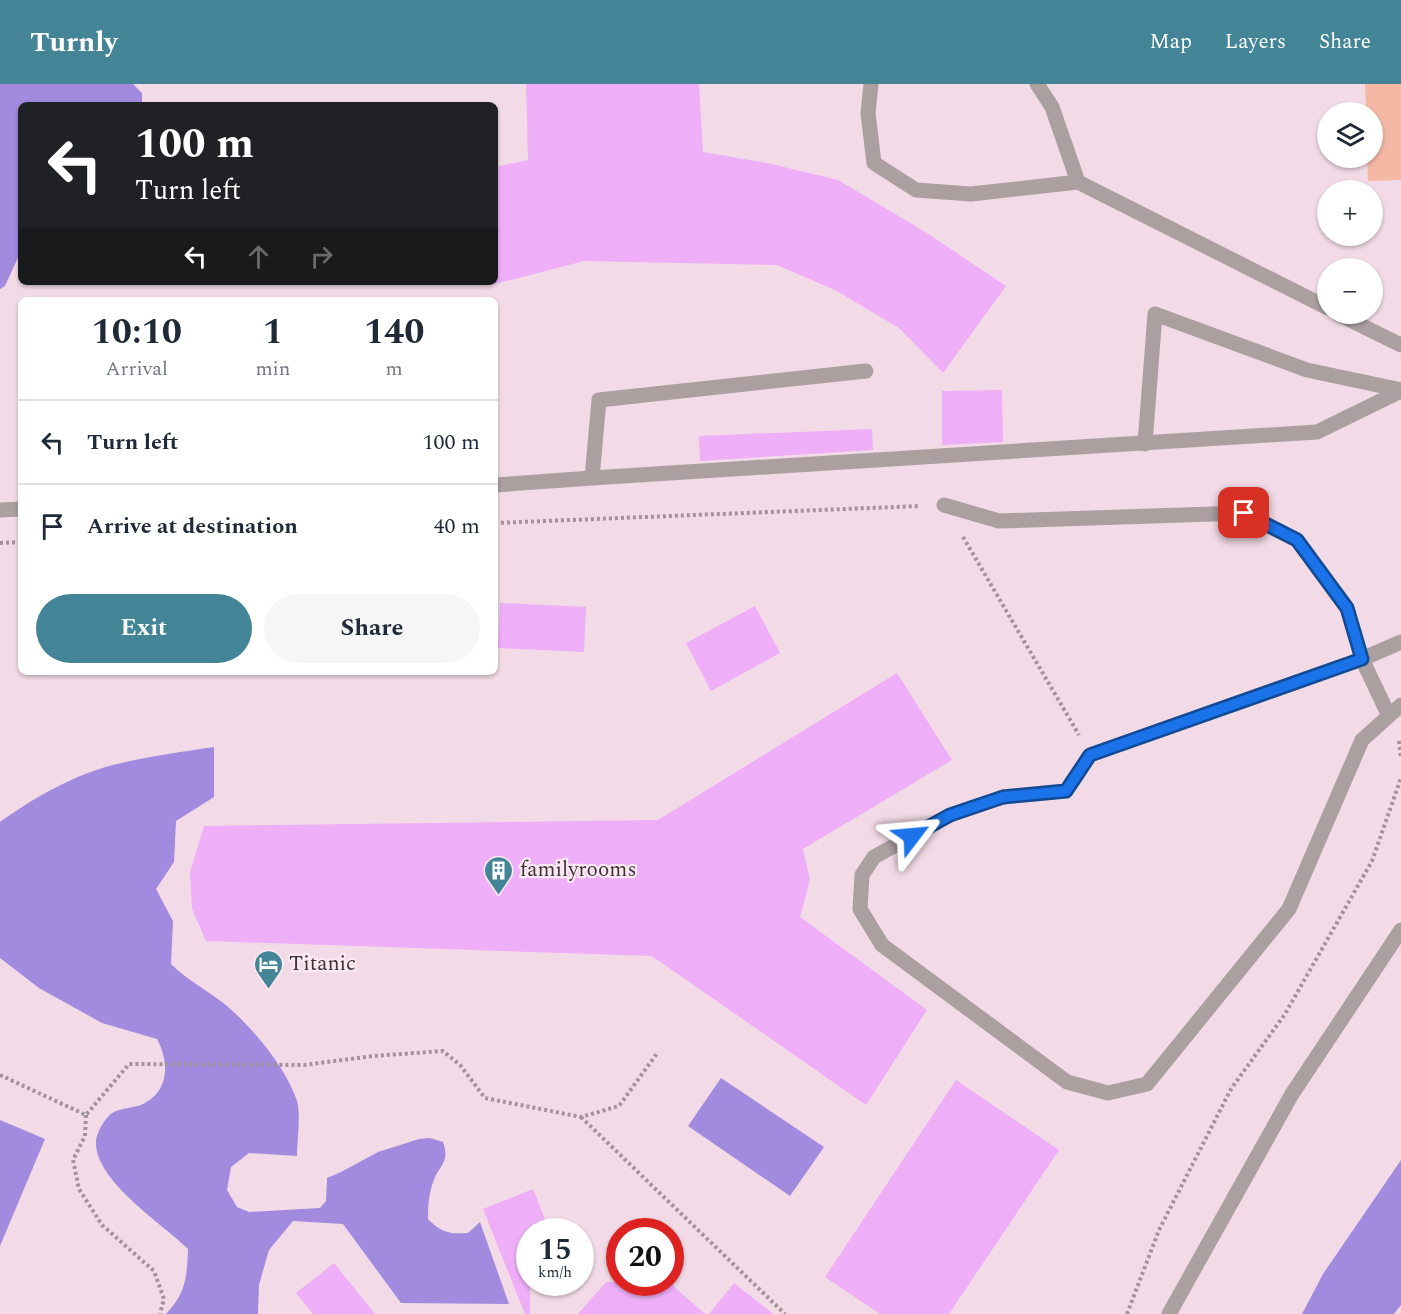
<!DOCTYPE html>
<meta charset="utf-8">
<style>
:root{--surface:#fff;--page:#f6f6f7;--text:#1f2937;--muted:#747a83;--line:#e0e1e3;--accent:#438497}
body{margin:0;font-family:Spectral,serif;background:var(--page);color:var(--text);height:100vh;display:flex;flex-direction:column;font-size:22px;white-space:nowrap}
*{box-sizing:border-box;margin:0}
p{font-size:20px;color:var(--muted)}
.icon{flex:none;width:33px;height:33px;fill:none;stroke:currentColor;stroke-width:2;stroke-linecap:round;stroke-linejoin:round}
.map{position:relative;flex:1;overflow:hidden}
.drawer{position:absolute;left:18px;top:213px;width:480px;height:378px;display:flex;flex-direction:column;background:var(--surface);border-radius:9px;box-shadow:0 2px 4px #0004}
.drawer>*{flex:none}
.hud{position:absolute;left:18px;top:18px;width:480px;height:183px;border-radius:9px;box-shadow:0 2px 4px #0004;background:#202124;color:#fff;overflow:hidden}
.controls{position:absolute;left:1317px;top:18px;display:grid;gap:12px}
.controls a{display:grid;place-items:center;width:66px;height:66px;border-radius:50%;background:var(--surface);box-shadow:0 2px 4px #0004;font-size:30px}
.speed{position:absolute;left:516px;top:1134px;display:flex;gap:12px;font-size:30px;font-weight:700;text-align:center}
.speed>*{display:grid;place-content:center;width:78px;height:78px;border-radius:50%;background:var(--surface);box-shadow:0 2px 4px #0004;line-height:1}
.speed small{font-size:15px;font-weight:400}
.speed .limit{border:9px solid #d22;background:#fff;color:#111}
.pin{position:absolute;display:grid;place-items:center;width:51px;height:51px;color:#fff;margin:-26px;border-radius:12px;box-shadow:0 3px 9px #0006}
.me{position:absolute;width:66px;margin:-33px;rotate:61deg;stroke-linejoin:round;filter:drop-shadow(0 0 4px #0008)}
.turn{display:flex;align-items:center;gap:21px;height:126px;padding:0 18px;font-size:27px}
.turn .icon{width:78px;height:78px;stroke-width:2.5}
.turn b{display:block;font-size:42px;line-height:51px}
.lanes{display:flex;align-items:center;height:57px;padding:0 18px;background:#0003;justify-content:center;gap:30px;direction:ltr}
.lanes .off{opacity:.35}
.eta{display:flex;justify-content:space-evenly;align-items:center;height:102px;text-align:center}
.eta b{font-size:36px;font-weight:700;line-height:42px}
.cta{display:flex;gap:12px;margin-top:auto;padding:12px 18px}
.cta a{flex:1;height:69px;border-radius:36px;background:var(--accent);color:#fff;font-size:24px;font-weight:700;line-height:69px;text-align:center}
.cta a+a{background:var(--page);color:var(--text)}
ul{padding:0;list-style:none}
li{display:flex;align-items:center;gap:18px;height:84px;padding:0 18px;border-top:2px solid var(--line)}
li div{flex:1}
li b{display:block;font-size:22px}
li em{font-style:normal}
header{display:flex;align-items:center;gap:36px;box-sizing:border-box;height:84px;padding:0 30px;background:var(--accent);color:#fff}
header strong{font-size:28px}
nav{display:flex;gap:33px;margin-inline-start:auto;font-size:21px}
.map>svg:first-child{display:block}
.green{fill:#f5b8a5}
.water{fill:#a28ade}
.building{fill:#eeaef8}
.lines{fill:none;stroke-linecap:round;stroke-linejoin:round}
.path{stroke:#a29299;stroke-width:4;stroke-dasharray:3 3;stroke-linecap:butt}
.service{stroke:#ab9fa0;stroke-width:15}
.route-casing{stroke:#114b97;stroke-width:15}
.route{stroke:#1a73e8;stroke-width:10}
.labels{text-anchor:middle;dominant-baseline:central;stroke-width:4.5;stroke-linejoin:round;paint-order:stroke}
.poi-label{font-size:21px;fill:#3c3337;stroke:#fce9f2;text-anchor:start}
</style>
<header>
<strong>Turnly</strong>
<nav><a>Map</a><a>Layers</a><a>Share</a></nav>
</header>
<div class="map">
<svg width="1401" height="1230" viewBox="0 0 1401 1230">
<rect width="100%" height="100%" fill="#f2dbe6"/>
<!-- green -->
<path class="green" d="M1365,0H1401V96L1368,97L1367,74H1372V28H1366Z"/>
<!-- water -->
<path class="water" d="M0,0H133L142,9V21H21V167L5,202L0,205Z
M214,663V713L176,737L174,778L156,805L173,837L171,880C186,895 205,905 222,918C250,940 286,983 297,1017C301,1030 297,1057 297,1072L249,1069L231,1083L227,1106L237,1123L249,1128L320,1124L326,1117L327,1094L341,1088L378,1068L419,1055L430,1054L443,1058C449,1076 443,1078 435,1093C429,1107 428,1121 428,1135C442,1149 449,1150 468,1149L480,1138L509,1220L401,1219L343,1140L293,1137L269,1166L259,1201L258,1230H166C186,1209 187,1193 188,1165C163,1140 96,1098 96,1059C96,1049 105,1033 114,1028C122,1024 132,1024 141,1021C169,1009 170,979 157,955L102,939L39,904L0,874V738C35,713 75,690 117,680C149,672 181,668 214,663Z
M721,994L824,1063L790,1112L688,1042Z
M0,1036L45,1055L0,1162Z
M1401,1076V1221L1394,1230H1302L1323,1190Z"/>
<!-- building -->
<path class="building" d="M526,0H699L703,68L767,79L838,96L927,149L1006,202L943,289L899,244L835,206L777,181L584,177L495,200V83L528,76Z
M1002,306L1003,358L942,361V307Z
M872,345L873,366L700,377L699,352Z
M500,519L586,523L584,568L498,564Z
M755,522L780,569L711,607L686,559Z
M897,589L952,676L803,765L810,796L800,833L927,926L866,1021L652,872L206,857L192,825L190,788L204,742L658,736Z
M956,996L1059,1066L949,1230H880L825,1193Z
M533,1105L550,1148H530V1230H525L483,1125Z
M334,1179L375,1230H313L296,1209Z
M606,1198H669L705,1230H578Z
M734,1199L773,1230H709Z"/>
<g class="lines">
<!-- path -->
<path class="path" d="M495,439L920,422
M963,453L1079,651
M0,459L21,458
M1399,657L1401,674
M0,991L86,1031L129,980L304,981L373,972L443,967L460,981L485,1014L581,1033L619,1022L658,968
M86,1031L85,1052L73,1076L79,1105L102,1141L154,1187L164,1215L160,1230
M581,1033L785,1230
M1127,1230L1159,1146L1231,1005L1285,930L1372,777L1401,694"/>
<!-- service -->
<path class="service" d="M871,0L868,29L874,79L916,106L971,110L1078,98L1328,224
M1037,0L1052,23L1078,98
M1338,230L1401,261
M866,287L599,316L592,394L1317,348L1401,307
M1145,360L1155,230L1307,286L1401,306
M495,401L592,394
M944,421L999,437L1243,429L1297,456L1347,524L1362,575L1389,632
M0,426L21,425
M1401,558L1362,575L1090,671L1066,707L1003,713L950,731L874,773L862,791L860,825L882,861L1067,998L1108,1009L1147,1000L1289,825L1362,656L1401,621
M1169,1230L1292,1010L1401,846"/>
</g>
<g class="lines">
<defs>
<path id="route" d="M912,752L950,731L1003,713L1066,707L1090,671L1362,575L1347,524L1297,456L1244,429"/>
</defs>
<!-- route casing -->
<use href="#route" class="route-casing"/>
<!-- route -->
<use href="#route" class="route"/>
</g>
<!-- icons -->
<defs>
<symbol id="building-pin" viewBox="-11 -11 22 30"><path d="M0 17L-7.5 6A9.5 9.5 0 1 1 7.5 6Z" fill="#438497" stroke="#fce9f2"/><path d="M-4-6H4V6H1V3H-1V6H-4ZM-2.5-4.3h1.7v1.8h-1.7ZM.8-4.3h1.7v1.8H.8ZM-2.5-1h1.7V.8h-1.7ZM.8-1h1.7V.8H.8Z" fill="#fff"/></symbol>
<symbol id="hotel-pin" viewBox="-11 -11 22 30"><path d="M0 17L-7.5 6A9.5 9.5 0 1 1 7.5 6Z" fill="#438497" stroke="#fce9f2"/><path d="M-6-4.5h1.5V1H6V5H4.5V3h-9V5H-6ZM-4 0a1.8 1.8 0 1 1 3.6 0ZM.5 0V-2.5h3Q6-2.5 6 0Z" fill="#fff"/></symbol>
</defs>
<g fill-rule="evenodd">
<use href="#building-pin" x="482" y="770" width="33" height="45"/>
<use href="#hotel-pin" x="252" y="864" width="33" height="45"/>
</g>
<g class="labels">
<!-- poi labels -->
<g class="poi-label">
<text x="520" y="786">familyrooms</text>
<text x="289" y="880">Titanic</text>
</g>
</g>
</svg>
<div class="controls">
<a><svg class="icon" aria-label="layers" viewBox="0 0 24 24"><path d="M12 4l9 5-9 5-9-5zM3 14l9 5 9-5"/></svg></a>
<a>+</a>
<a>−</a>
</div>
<div class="speed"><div>15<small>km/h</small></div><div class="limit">20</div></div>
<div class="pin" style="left:1244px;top:429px;background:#d93025"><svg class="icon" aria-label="arrive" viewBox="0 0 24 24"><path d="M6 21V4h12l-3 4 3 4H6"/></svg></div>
<svg class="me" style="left:912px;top:752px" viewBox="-20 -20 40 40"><path d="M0-17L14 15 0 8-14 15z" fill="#1a73e8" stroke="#fff" stroke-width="4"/></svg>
<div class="hud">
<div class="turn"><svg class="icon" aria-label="left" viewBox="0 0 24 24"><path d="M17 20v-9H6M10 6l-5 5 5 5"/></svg><div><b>100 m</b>Turn left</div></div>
<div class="lanes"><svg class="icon" aria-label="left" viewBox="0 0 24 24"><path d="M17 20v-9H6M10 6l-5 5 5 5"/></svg><svg class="icon off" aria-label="ahead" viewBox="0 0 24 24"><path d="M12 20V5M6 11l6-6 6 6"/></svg><svg class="icon off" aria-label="right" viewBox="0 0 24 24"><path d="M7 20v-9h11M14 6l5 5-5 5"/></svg></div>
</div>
<section class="drawer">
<div class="eta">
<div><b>10:10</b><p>Arrival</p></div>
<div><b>1</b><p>min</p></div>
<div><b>140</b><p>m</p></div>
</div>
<ul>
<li><svg class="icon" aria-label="left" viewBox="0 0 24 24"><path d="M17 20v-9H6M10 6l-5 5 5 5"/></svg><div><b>Turn left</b></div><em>100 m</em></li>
<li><svg class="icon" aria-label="arrive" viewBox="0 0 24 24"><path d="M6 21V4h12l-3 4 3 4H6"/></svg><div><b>Arrive at destination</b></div><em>40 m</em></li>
</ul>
<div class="cta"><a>Exit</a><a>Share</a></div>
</section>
</div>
